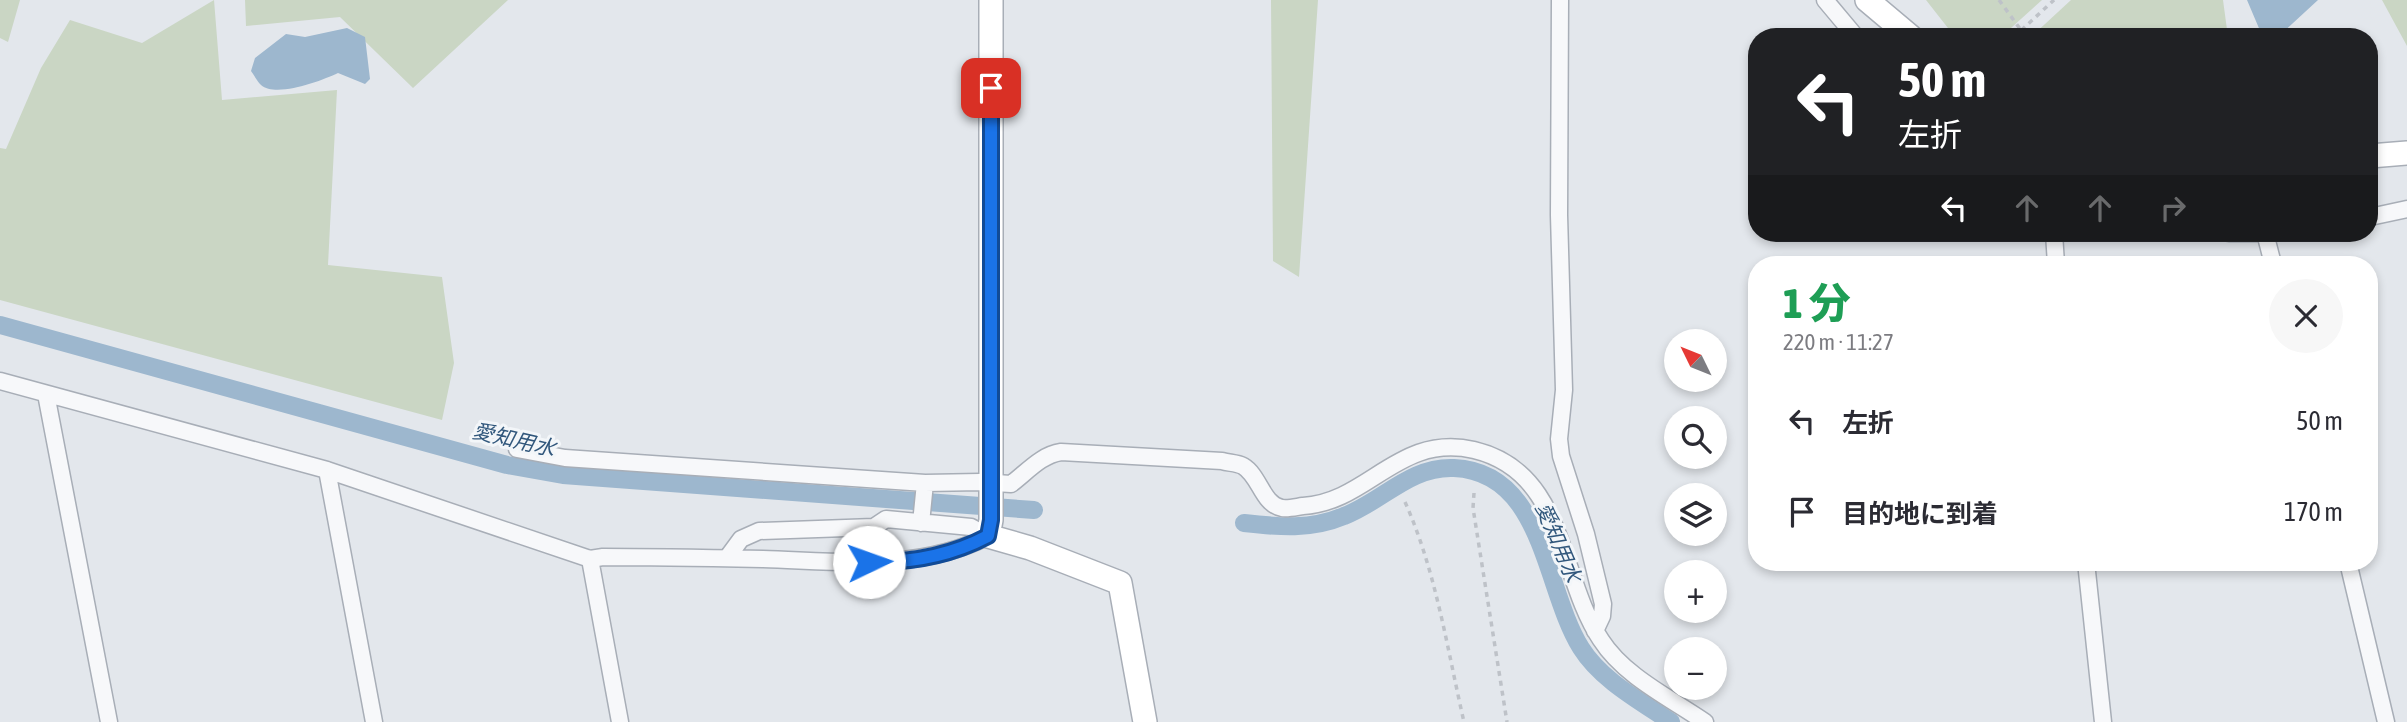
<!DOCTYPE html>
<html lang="ja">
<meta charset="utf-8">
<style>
:root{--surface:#fff;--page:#f7f7f7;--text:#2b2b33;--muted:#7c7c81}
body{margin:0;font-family:"Asap Condensed","Noto Sans JP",sans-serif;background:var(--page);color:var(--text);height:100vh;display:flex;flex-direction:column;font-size:26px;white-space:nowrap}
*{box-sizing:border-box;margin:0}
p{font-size:23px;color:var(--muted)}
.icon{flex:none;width:38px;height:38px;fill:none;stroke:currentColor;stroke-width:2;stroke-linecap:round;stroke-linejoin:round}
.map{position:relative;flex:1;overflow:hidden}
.drawer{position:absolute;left:1748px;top:256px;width:630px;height:315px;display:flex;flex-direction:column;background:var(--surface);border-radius:28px;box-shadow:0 4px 10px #0003}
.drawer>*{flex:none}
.guide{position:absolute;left:1748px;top:28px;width:630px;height:214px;border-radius:28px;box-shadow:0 4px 10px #0003;background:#202124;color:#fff;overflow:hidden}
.needle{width:46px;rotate:313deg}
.controls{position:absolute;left:1664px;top:329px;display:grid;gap:14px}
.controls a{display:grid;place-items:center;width:63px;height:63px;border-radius:50%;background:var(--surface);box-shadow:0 4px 10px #0003;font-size:35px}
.pin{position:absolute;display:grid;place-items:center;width:60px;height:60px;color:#fff;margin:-30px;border-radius:14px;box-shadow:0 4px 10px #0006}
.me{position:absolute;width:77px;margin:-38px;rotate:87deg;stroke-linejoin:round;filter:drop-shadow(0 0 5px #0008)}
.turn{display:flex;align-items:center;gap:24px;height:147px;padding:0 35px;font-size:32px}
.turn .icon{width:91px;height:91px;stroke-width:2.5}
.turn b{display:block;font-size:49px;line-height:60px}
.lanes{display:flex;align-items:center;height:66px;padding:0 35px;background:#0003;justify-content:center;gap:35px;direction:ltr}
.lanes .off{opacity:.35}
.round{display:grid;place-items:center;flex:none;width:74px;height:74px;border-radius:37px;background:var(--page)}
.head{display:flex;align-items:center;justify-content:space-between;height:119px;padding:0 35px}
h1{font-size:42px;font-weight:800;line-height:52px;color:#1e9e55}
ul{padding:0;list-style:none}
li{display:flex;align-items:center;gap:21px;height:91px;padding:0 35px}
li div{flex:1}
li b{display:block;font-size:26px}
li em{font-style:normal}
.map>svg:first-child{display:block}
.green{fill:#cad6c4}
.water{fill:#9db7ce}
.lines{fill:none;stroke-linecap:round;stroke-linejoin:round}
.canal{stroke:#9db7ce;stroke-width:18}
.street-casing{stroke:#a8aeb7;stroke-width:19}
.secondary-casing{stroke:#a8aeb7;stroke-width:26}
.path{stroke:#bec2c8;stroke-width:3.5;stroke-dasharray:5 5;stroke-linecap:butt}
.street{stroke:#f7f8fa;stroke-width:16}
.secondary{stroke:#fff;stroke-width:23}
.route-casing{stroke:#114b97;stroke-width:18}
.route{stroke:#1a73e8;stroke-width:12}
.labels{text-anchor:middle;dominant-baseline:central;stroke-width:6;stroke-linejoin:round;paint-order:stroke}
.water-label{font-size:21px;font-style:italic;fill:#31577c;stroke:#f3f6f9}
</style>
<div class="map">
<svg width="2407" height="722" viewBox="0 0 2407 722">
<rect width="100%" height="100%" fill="#e3e7ec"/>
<!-- green -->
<path class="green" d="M0,0H20L8,42L0,38Z
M214,0L222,100L337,90L328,265L442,277L454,363L442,420L0,300V148L6,149L41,68L70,20L142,43Z
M245,0H508L413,88L340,17L246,26Z
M1271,0H1318L1299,277L1273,261Z
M1926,0H2042L2001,37H1955Z
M2071,0H2223L2228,37H2031Z
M2382,0H2407V46Z"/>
<!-- water -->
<path class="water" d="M2247,0H2318L2278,37H2265L2261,33Z
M347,28L365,37L370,79L365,84L338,73C321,81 276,98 261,85C257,81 254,75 251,71L255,58L286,34L305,37Z"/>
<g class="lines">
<!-- canal -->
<path class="canal" d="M0,325L507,465L563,475L1034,510
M1244,523C1279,527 1311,530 1344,516C1383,501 1410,466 1454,468C1544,472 1544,589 1581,648C1601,680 1640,701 1671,722"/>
<defs>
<path id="street" d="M1560,0L1559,215L1564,390L1559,439L1561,456L1586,534L1603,604L1602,616L1595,631
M1825,0L1856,37
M2370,217L2407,209
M2054,233L2056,264
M2229,233H2267
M2265,233L2273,264
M0,381L327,470L590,559L603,557C656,557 710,558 763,559C838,561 919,572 988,536
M46,394L109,722
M517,449L565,458L925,483L980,482L1011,484C1027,472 1041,455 1061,452L1222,461C1229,463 1237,463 1243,466C1260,476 1262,504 1282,508C1288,509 1296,507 1303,506C1369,502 1398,433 1474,450C1566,472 1558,576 1601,640C1624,676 1670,698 1705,722
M327,470L374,722
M921,523L925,483
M727,558L741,539L759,531L874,527L886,519L971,527L988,536
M590,559L620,722
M2086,562L2103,722
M2348,562L2386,722"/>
<path id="secondary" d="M991,0V520L988,536L1030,548L1120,583L1145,722
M1867,0L1911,37
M2370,156L2407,153"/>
</defs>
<!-- street casing -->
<use href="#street" class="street-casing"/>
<!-- secondary casing -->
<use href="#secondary" class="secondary-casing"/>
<!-- path -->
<path class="path" d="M1999,0L2026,37
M2014,37L2054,0
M1474,493L1473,508L1507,722
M1405,502C1436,571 1447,648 1464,722"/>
<!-- street -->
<use href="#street" class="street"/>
<!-- secondary -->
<use href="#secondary" class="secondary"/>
</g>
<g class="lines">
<defs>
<path id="route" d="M869,562C910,563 952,555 988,536L991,520V88"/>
</defs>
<!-- route casing -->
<use href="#route" class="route-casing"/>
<!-- route -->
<use href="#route" class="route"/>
</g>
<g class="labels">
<!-- water labels -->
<g class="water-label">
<text transform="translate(514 439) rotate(13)">愛知用水</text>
<text transform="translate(1559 542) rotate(67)">愛知用水</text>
</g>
</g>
</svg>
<div class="controls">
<a><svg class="needle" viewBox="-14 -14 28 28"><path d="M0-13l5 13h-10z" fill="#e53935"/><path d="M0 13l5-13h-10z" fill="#7c7c81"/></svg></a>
<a><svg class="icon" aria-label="search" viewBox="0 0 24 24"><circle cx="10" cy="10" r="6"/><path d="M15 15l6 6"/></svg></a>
<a><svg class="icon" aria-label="layers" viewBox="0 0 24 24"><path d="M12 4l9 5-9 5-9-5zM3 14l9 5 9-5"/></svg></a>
<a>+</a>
<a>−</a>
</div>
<div class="pin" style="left:991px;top:88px;background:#d93025"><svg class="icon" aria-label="arrive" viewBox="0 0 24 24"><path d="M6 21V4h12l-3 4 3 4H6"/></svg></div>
<svg class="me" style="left:869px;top:562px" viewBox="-20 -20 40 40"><circle r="19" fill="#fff"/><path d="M0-13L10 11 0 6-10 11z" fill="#1a73e8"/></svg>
<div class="guide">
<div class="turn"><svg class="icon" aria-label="left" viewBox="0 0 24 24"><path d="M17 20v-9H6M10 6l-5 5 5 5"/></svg><div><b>50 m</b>左折</div></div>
<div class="lanes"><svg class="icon" aria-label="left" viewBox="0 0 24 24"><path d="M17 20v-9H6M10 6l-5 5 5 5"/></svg><svg class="icon off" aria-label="ahead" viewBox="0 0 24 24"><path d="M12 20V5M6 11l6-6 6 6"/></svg><svg class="icon off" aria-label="ahead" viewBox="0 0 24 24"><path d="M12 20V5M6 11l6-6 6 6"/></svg><svg class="icon off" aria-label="right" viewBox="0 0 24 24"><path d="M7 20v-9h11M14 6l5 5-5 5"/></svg></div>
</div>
<section class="drawer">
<div class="head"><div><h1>1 分</h1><p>220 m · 11:27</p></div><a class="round"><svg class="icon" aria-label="close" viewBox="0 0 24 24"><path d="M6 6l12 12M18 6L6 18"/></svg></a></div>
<ul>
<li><svg class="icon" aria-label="left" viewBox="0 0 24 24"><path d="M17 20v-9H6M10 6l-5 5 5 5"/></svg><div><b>左折</b></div><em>50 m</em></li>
<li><svg class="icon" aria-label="arrive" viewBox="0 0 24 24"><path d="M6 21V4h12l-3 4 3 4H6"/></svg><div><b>目的地に到着</b></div><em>170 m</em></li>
</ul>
</section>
</div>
